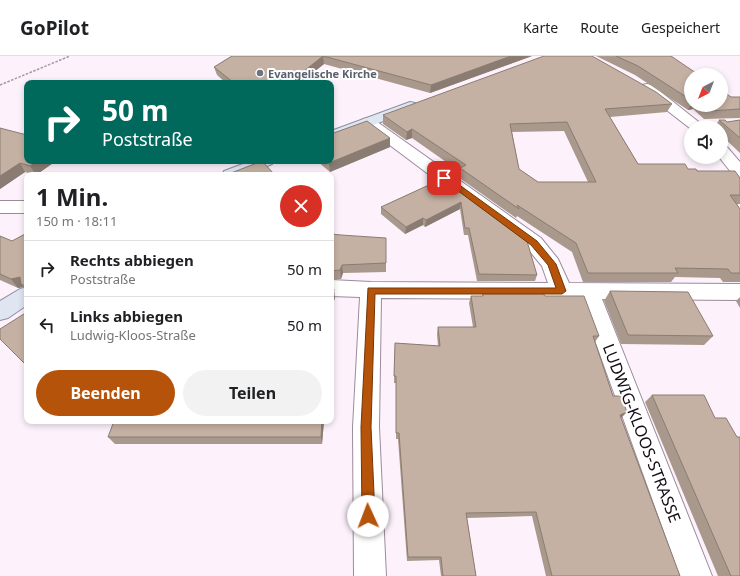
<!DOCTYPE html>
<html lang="de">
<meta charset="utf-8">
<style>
:root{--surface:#fff;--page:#f2f2f2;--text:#202124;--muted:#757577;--line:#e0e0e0;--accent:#b45309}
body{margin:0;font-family:"Noto Sans",sans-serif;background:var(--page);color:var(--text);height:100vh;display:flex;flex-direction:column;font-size:15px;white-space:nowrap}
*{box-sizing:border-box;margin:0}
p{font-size:13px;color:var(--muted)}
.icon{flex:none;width:22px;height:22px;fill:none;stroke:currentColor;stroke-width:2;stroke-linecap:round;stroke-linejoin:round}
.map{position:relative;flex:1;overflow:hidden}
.details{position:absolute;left:24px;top:116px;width:310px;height:252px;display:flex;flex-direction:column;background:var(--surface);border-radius:8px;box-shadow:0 2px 6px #0003}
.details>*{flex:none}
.hud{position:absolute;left:24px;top:24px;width:310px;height:84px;border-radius:8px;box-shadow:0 2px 6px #0003;background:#00695c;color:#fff;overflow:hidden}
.needle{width:26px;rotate:222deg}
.fabs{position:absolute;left:684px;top:12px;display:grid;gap:8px}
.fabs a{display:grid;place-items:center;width:44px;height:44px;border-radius:50%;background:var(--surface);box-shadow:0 2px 6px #0003;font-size:20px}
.pin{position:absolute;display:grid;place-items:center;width:34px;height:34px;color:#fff;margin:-17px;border-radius:8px;box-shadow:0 2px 6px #0006}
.me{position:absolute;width:44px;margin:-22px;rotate:358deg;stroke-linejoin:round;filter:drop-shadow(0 0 3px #0008)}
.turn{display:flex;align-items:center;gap:14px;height:84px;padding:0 12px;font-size:18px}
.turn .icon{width:52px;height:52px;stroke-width:2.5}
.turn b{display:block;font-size:28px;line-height:34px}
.round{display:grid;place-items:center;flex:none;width:42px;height:42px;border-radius:21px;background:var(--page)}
.summary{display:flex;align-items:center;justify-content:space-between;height:68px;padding:0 12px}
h1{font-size:24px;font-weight:700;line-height:30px}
.button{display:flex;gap:8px;margin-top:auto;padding:8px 12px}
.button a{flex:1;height:46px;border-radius:24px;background:var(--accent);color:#fff;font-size:16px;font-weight:700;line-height:46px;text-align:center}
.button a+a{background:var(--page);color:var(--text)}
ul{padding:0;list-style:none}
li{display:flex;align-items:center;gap:12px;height:56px;padding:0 12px;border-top:1px solid var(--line)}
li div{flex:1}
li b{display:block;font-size:15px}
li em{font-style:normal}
header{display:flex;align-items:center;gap:24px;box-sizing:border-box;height:56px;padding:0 20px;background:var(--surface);border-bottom:1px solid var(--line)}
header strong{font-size:19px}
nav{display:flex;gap:22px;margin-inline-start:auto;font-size:14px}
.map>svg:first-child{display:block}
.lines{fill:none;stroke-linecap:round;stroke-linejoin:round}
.minor-casing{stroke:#9b8b9b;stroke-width:2}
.major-casing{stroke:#8b8f9f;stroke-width:2}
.path{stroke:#a299a2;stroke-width:1.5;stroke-dasharray:2.5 1.5;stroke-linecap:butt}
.minor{fill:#fff;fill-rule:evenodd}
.major{fill:#e0e5f2;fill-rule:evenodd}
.wall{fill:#a9988c;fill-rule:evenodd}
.shaded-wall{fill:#8a7c72}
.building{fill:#c5b1a3;stroke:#8a7c72;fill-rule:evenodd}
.route{fill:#b45309;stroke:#753606}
.worship-dot{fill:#6b7280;stroke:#fff;stroke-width:1.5}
.labels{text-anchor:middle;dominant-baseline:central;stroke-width:4;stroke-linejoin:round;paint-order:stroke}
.far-worship-label{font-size:11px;font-weight:bold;fill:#5b616d;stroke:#fff;text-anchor:start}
.near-street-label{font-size:16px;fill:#140e14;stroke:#fff}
</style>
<header>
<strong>GoPilot</strong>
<nav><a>Karte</a><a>Route</a><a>Gespeichert</a></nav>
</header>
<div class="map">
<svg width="740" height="520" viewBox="0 0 740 520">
<rect width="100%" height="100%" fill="#fdf2fc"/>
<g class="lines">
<defs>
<path id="minor" d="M647,28L652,29L705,71H691V73L642,35L640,32L642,29Z
M368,62L373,63L541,182L558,203L569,227L740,228V244L602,243L712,520H680L580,243L381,242L379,371L386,520H354L353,371L360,241L331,240V224L371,226L548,227L542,210L527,192L363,69L361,66L363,63Z
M721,89L727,91L740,106V121L734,120L719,101H721Z
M0,145H27V157H0Z"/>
<path id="major" d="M410,46L415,47L417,50L415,53L331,85V75Z
M251,105H274L272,108L245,119H222L224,115Z
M27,231V249L8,262L0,264V245L20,233Z"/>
</defs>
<!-- minor casing -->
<use href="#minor" class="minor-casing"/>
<!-- major casing -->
<use href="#major" class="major-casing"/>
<!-- path -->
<path class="path" d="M0,29L70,0"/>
<!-- minor -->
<use href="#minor" class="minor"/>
<!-- major -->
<use href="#major" class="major"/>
</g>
<!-- wall -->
<path class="wall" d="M232,0H532L430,37L324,8L300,27H226L217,19L214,11Z
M596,0H671L691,19V49H721L731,41H740V62L704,63L693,53L688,54L635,19Z
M672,48L667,56L610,61L638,108L688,113L740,122V148H737L740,153V226H723L720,222L675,221L671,226H583L572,196L517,160L516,162L458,121L459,115L412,82L406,84L383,68V59ZM564,75L588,126H538L519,113L512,76Z
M719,64L727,66L740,64V97L721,79V71H715Z
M0,72L27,105H56L36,119L25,116L0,133Z
M390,82V91L330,116L317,105H331Z
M442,123L537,219L535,225H477L468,179H464L460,153L425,171L423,169L405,178L381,158V151Z
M27,177V235L23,231L18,232L0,224V180L12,185Z
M331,178L386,207V216L343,217L341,223L331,224Z
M610,235L713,280L704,289L621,288L604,245Z
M483,237L545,240L599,280L595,286L613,340L680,520H546L532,460L467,462L476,520H441L439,504L407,505L398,383H396V327H394L395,287L438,290L437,278L438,271H473L469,247L471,240H482Z
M740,241V252L736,245Z
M652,339L715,362L737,381L740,520H718L645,346Z
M324,365L322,388H115L108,381Z"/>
<!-- shaded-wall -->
<path class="shaded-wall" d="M323,0L324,8L300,27H289Z
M511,0H532L430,37L431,29Z
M691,48V49H695L693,53L688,54Z
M412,73V82L406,84L407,76Z
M390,82V91L330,116L329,107Z
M38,105H56L36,119L30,110Z
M20,107L25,116L0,133V120Z
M461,146L460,153L425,171L426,164Z
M423,162V169L405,178L406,171Z
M342,209L343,217L341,223L340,214Z
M20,221L21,228L23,231L18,232L11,223Z
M334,233L335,242L331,255V244Z
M27,305V309L24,307Z
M627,356L621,362L620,359Z
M322,365H324L322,388L321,381Z"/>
<!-- building -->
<path class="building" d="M232,0H323L289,27H234L214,11Z
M323,0H511L431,29Z
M544,0H592L656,36L672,48L605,53L638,108H685L688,113H696L697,115H735L740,122V139H730L740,153V217H731L728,213L675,212L678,217H588L576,187L517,149L519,153L460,112L466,109L412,73L407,76L383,59ZM567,66L596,126H538L519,113L510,68Z
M616,0H671L699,19H691V44L638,10Z
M721,34L731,41H740V53L709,55L703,49H721Z
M719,64H725L727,66L740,64V82Z
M367,65L390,82L329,107L327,105H331V78Z
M0,72L27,79V105H38L30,110L20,107L0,120Z
M262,105L275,119H226Z
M442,123L527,185L537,219L479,218L469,172H465L461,146L426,164L423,162L406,171L381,151Z
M27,177V231L21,228L20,221L11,223L0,218V180L12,185Z
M331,178L341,179L386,182V207L342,209L340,214L331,215Z
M331,232L334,233L331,244Z
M610,235L688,236L713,280L628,279Z
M483,237H543L545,240H584L599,280H593L613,340H621L627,356L620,359L680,520H552L536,456L466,457L476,520H443L441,501H408L399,377H396V320H394L395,287L440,290L438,271H476L471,240H483Z
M27,256V305L24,307L0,283V273Z
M652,339H704L715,362H726L737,381H740V520H731Z
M114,365H322L321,381H108Z"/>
<!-- route -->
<path class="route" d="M442,120H447L537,185L556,208L566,235L562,238H375L371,371L375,460L373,465L368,467L364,465L362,460L361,371L368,232H556L548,209L531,189L442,123Z"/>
<!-- markers -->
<circle class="worship-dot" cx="260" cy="17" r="4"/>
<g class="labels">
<!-- far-worship labels -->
<g class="far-worship-label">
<text x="268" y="17">Evangelische Kirche</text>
</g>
<!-- near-street labels -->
<g class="near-street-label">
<text transform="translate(642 377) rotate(69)">LUDWIG-KLOOS-STRASSE</text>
</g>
</g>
</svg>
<div class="fabs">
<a><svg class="needle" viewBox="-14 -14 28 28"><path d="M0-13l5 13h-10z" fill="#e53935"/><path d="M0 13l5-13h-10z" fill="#757577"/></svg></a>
<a><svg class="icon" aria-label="sound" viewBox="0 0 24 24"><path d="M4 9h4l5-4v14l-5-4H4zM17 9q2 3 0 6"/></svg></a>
</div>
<div class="pin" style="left:444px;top:122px;background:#d93025"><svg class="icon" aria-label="arrive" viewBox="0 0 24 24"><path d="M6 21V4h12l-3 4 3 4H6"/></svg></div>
<svg class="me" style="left:368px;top:460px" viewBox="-20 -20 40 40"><circle r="19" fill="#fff"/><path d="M0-13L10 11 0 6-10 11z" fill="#b45309"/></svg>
<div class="hud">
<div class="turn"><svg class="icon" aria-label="right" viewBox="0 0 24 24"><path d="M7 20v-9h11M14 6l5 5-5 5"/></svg><div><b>50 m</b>Poststraße</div></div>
</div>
<section class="details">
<div class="summary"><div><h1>1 Min.</h1><p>150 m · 18:11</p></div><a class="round" style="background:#d93025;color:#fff"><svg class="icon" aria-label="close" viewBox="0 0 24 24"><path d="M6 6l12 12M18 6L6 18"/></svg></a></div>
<ul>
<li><svg class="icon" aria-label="right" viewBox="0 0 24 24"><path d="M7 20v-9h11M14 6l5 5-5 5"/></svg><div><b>Rechts abbiegen</b><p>Poststraße</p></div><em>50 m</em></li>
<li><svg class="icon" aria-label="left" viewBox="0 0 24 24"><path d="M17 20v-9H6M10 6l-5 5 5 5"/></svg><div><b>Links abbiegen</b><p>Ludwig-Kloos-Straße</p></div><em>50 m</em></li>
</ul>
<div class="button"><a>Beenden</a><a>Teilen</a></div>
</section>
</div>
